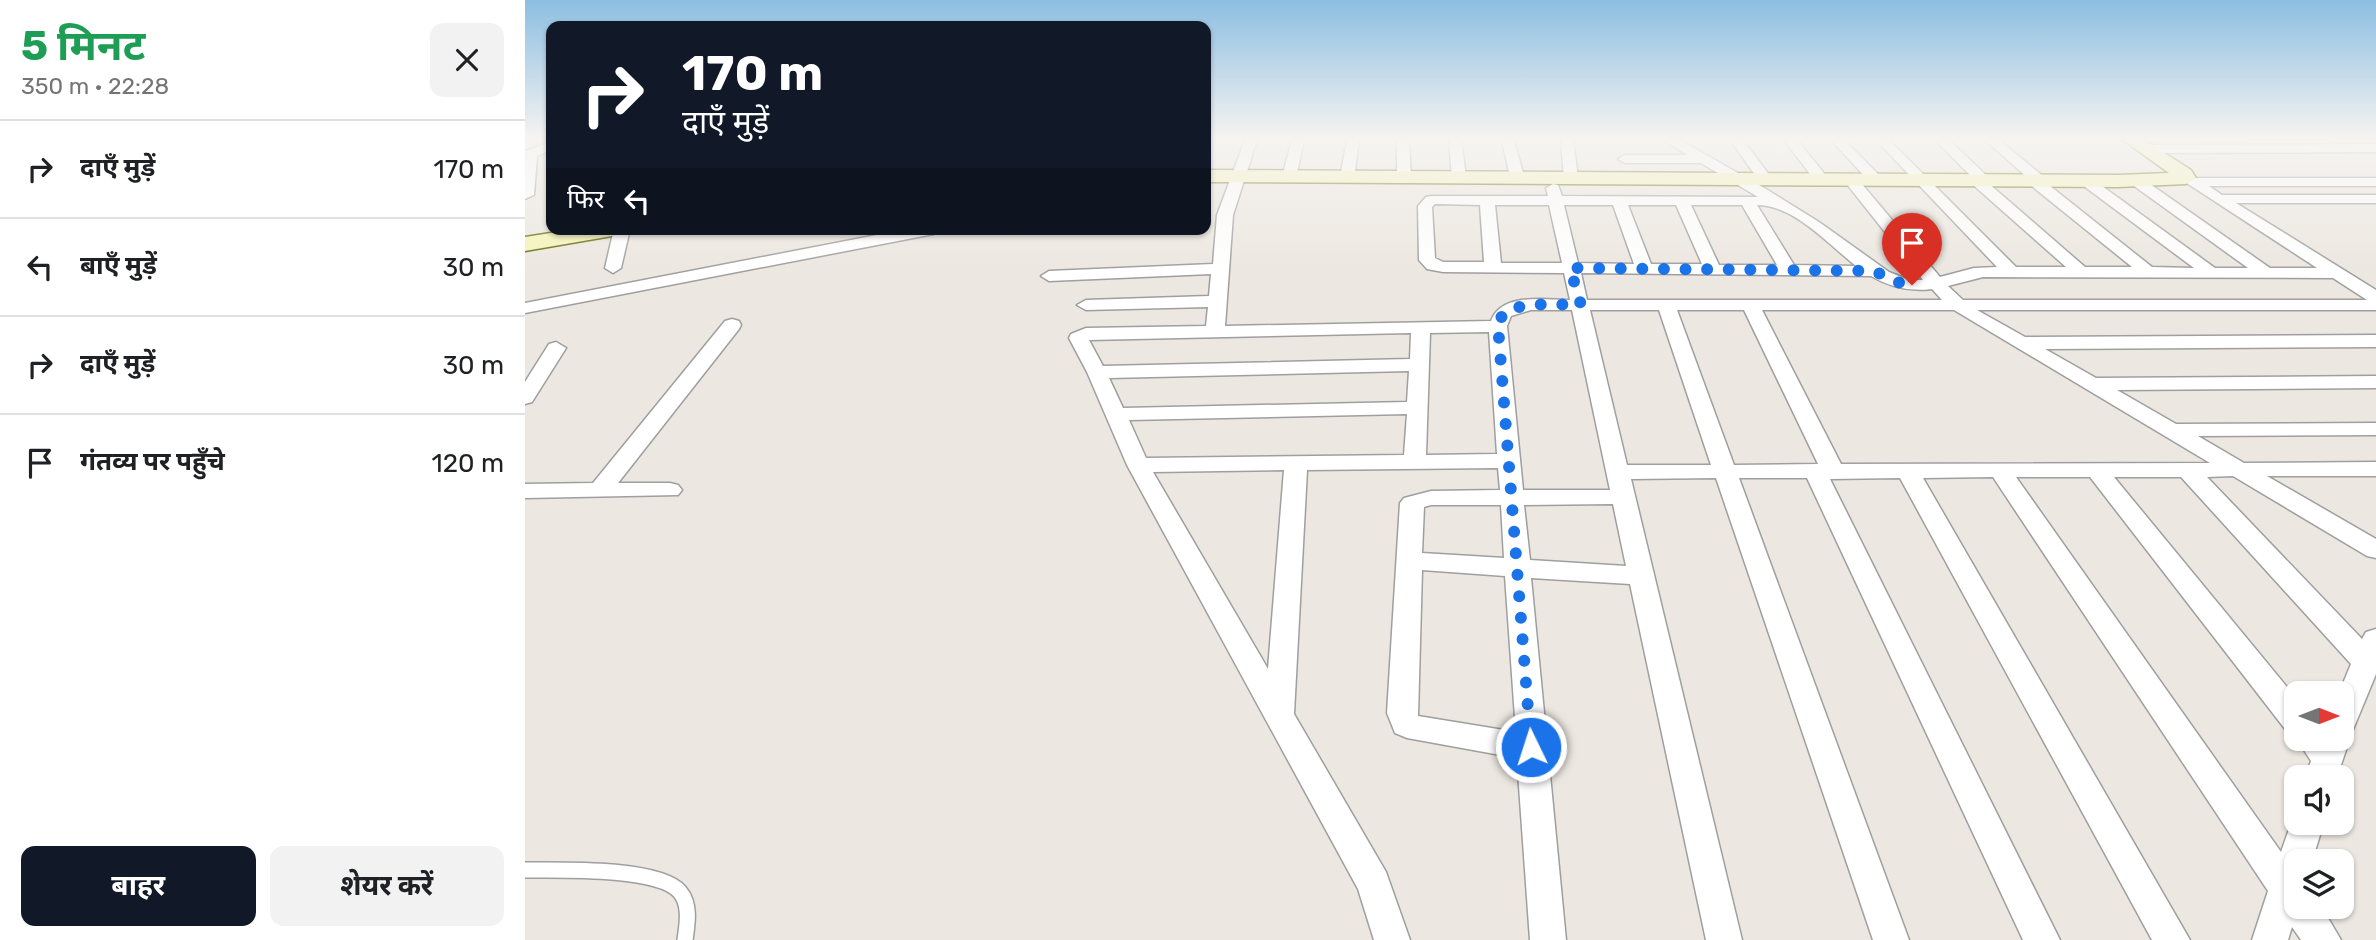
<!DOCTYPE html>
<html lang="hi">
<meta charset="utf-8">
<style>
:root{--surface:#fff;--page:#f2f2f2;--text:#202124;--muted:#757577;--line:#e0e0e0;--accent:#111827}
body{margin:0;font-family:Rubik,"Noto Sans Devanagari",sans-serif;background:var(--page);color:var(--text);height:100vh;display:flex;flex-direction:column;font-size:26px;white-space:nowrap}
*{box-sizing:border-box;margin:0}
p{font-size:23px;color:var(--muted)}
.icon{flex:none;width:38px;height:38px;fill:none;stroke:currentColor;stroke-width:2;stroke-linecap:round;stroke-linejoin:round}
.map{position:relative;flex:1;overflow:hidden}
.side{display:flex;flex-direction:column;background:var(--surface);width:525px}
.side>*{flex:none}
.banner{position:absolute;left:21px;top:21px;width:665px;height:214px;border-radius:14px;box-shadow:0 2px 5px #0004;background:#111827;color:#fff;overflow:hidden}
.needle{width:46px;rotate:90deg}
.controls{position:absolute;left:1759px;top:681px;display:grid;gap:14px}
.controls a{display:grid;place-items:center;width:70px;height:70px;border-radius:14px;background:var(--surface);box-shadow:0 2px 5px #0004;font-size:35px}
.pin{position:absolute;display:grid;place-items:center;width:60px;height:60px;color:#fff;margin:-72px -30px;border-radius:50% 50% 50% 0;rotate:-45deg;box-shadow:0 0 7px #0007}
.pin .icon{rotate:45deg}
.me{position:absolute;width:77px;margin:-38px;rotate:356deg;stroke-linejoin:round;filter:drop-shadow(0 0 5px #0008)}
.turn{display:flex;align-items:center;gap:24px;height:147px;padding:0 21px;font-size:32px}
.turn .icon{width:91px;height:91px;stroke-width:2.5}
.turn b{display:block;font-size:49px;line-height:60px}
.then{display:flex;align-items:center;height:66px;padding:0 21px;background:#0003;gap:14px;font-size:26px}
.round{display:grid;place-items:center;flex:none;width:74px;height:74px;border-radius:14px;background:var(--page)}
.headline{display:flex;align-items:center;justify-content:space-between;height:119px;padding:0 21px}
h1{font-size:42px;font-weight:700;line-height:52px;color:#1e9e55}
.cta{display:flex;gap:14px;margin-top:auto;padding:14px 21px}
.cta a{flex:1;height:80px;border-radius:14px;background:var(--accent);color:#fff;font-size:28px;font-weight:700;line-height:80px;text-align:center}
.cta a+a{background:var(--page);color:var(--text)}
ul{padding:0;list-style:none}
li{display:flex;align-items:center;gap:21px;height:98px;padding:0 21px;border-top:2px solid var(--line)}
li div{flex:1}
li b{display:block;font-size:26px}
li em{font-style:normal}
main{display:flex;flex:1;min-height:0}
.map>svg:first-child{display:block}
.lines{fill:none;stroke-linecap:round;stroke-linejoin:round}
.lane-casing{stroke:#9f9f9f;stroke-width:18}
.street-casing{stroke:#9f9f9f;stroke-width:3}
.secondary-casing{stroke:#62680c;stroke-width:3}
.lane{stroke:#fff;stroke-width:15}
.street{fill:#fff;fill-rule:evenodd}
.secondary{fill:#f4f4b6;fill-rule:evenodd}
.route{stroke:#1a73e8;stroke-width:12;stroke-dasharray:0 21.6}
</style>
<main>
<section class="side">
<div class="headline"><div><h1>5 मिनट</h1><p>350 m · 22:28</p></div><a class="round"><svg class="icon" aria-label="close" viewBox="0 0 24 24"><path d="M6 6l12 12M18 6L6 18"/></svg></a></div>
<ul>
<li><svg class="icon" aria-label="right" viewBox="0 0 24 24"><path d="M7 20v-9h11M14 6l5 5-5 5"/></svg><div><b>दाएँ मुड़ें</b></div><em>170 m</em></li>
<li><svg class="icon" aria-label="left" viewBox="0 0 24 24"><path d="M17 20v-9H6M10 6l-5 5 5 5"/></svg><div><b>बाएँ मुड़ें</b></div><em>30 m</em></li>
<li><svg class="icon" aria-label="right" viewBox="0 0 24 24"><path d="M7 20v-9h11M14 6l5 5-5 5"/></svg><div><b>दाएँ मुड़ें</b></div><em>30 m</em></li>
<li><svg class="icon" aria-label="arrive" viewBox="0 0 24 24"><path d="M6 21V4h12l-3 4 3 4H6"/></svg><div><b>गंतव्य पर पहुँचे</b></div><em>120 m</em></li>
</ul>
<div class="cta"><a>बाहर</a><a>शेयर करें</a></div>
</section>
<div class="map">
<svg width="1851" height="940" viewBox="0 0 1851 940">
<rect width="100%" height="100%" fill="#ece7e0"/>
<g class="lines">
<defs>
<path id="lane" d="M0,870C33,870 134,867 155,892C166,905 162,925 160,940"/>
<path id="street" d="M720,140H732L708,215L700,326L966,321C977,292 1019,300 1045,300L1039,273L918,272L902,269L894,260L893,206L901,197L906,196H1023L1021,188L1028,184L1033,185L1037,196L1233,197L1176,163H1100L1093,159L1100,155H1162L1139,140H1155L1241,189L1294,222L1364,272L1384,280H1398L1321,183V177H1331L1415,277L1449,268L1472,267L1351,140H1364L1491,267H1541L1446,183L1444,180L1447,177L1410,140H1424L1463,177V183L1560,267H1607L1503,183V178L1460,140H1474L1519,177L1520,182L1627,267L1669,268L1556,184V178H1566L1690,268H1723L1605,183V177H1615L1745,268H1792L1654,178L1661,174L1670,178H1851V186H1684L1697,195H1851V203H1711L1851,290V310H1452L1500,337L1851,335V347L1520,349L1571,378L1851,376V388L1592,390L1651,424L1851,423V435L1673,436L1719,463L1851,462V476H1742L1851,539V558L1842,556L1708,476L1682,477L1837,639L1841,632L1851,629V674L1827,732L1823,733L1825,738L1812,777H1780L1786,761L1771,738H1816V693H1814L1826,664L1656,477H1589L1771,698V732L1760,729L1565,477H1491L1756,852L1770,812L1771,822H1799L1787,861H1771V906H1796L1816,940H1776L1767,927L1763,940H1727L1743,891L1468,477L1398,478L1665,940H1627L1375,478L1305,479L1535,940H1498L1282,478H1214L1384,940H1348L1191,478L1106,479L1217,940H1181L1105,584L1006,578L1041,940H1005L992,758L882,738L870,733L862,713L875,503L879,498L906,491L975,490L973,468L782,470L769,714L861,872L885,940H849L833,889L602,465L562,372L544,338L546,334L561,328L681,326L683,307L561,310L552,305L561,300L684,296L686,274L524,281L516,276L524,271L688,264L692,215ZM910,204L955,205L959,262H918L910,258L907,207ZM970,205H1024L1037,263H976ZM1039,205H1088L1109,264L1053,263ZM1103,205H1151L1177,264H1126ZM1166,205H1217L1252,265H1194ZM1232,205C1269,205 1303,244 1331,266L1269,265ZM1056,273L1346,276C1365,287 1385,292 1407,289L1417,300H1062ZM1458,277L1808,278L1842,300H1438L1423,286ZM1006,310H1047L1085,490H998L982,326L986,316ZM1065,310H1134L1186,465H1102ZM1152,310H1219L1293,464L1209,465ZM1237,310H1429L1685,463L1316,464ZM964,332L972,454L901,455L905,333ZM886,333L885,359L578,366L564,340ZM884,371L882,402L598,408L584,378ZM882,414L879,455L621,458L604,420ZM759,470L743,669L628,472ZM1088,504L1101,566L1005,560L999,505ZM906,505H976L979,558L897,553L899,507ZM897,570L980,576L991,732L893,716Z
M767,140H779L771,177L764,181L757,177Z
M822,140H834L829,178L822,182L815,178Z
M872,140H884L886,178L879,182L872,178Z
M924,140H936L941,177L939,180L934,181L927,177Z
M977,140H989L999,177L997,180L992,181L985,177Z
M1036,140H1048L1053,178L1051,181H1041L1039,178Z
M1205,140H1218L1248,180L1246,183H1236Z
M1259,140H1272L1302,177V183H1292Z
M1306,140H1319L1355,176V182H1345Z
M26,142V150L12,156L9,195L0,199V151Z
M1851,144V152L1621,153L1614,149L1621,145Z
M89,229H105L96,268L88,273L80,268Z
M383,229H417L409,234L0,313V303Z
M207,319L214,321L216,325L214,329L93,483H145L153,485L157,490L153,495L0,498V484L68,483L200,321Z
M31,342L41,348L7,402L0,404V382L24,344Z"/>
<path id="secondary" d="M1598,140H1619L1666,170L1671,178L1661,184L1593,187L681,182V170L1593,175L1644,173Z
M51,229H104L101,234L93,235L0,251V237Z"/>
</defs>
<!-- lane casing -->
<use href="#lane" class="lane-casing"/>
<!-- street casing -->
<use href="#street" class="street-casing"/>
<!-- secondary casing -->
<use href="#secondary" class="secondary-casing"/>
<!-- lane -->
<use href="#lane" class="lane"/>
<!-- street -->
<use href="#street" class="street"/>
<!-- secondary -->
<use href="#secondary" class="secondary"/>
</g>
<!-- sky -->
<linearGradient id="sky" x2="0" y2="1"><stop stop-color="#8cbee1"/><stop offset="0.51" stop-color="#f6f4f1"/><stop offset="1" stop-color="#f6f4f1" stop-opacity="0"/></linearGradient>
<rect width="1851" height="272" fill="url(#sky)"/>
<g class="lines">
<!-- route -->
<path class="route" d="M1006,747L973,326L978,313C1001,301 1030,305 1056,305L1045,268L1349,271L1372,282L1387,285"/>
</g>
</svg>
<div class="controls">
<a><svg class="needle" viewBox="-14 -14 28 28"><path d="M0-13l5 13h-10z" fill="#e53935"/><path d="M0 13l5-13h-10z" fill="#757577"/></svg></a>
<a><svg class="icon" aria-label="sound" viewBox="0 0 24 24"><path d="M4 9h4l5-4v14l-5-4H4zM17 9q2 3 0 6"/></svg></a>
<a><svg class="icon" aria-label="layers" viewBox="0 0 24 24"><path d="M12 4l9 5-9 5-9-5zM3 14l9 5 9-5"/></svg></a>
</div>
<div class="pin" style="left:1387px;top:285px;background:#d93025"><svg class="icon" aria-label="arrive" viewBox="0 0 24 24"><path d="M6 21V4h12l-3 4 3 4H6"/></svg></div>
<svg class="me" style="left:1006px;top:747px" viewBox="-20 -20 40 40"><circle r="17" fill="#1a73e8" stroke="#fff" stroke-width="3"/><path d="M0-11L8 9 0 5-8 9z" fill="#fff"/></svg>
<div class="banner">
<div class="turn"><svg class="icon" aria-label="right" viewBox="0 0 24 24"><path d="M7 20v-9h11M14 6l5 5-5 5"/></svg><div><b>170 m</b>दाएँ मुड़ें</div></div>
<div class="then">फिर<svg class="icon" aria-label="left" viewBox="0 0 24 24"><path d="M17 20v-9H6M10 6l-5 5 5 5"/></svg></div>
</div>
</div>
</main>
